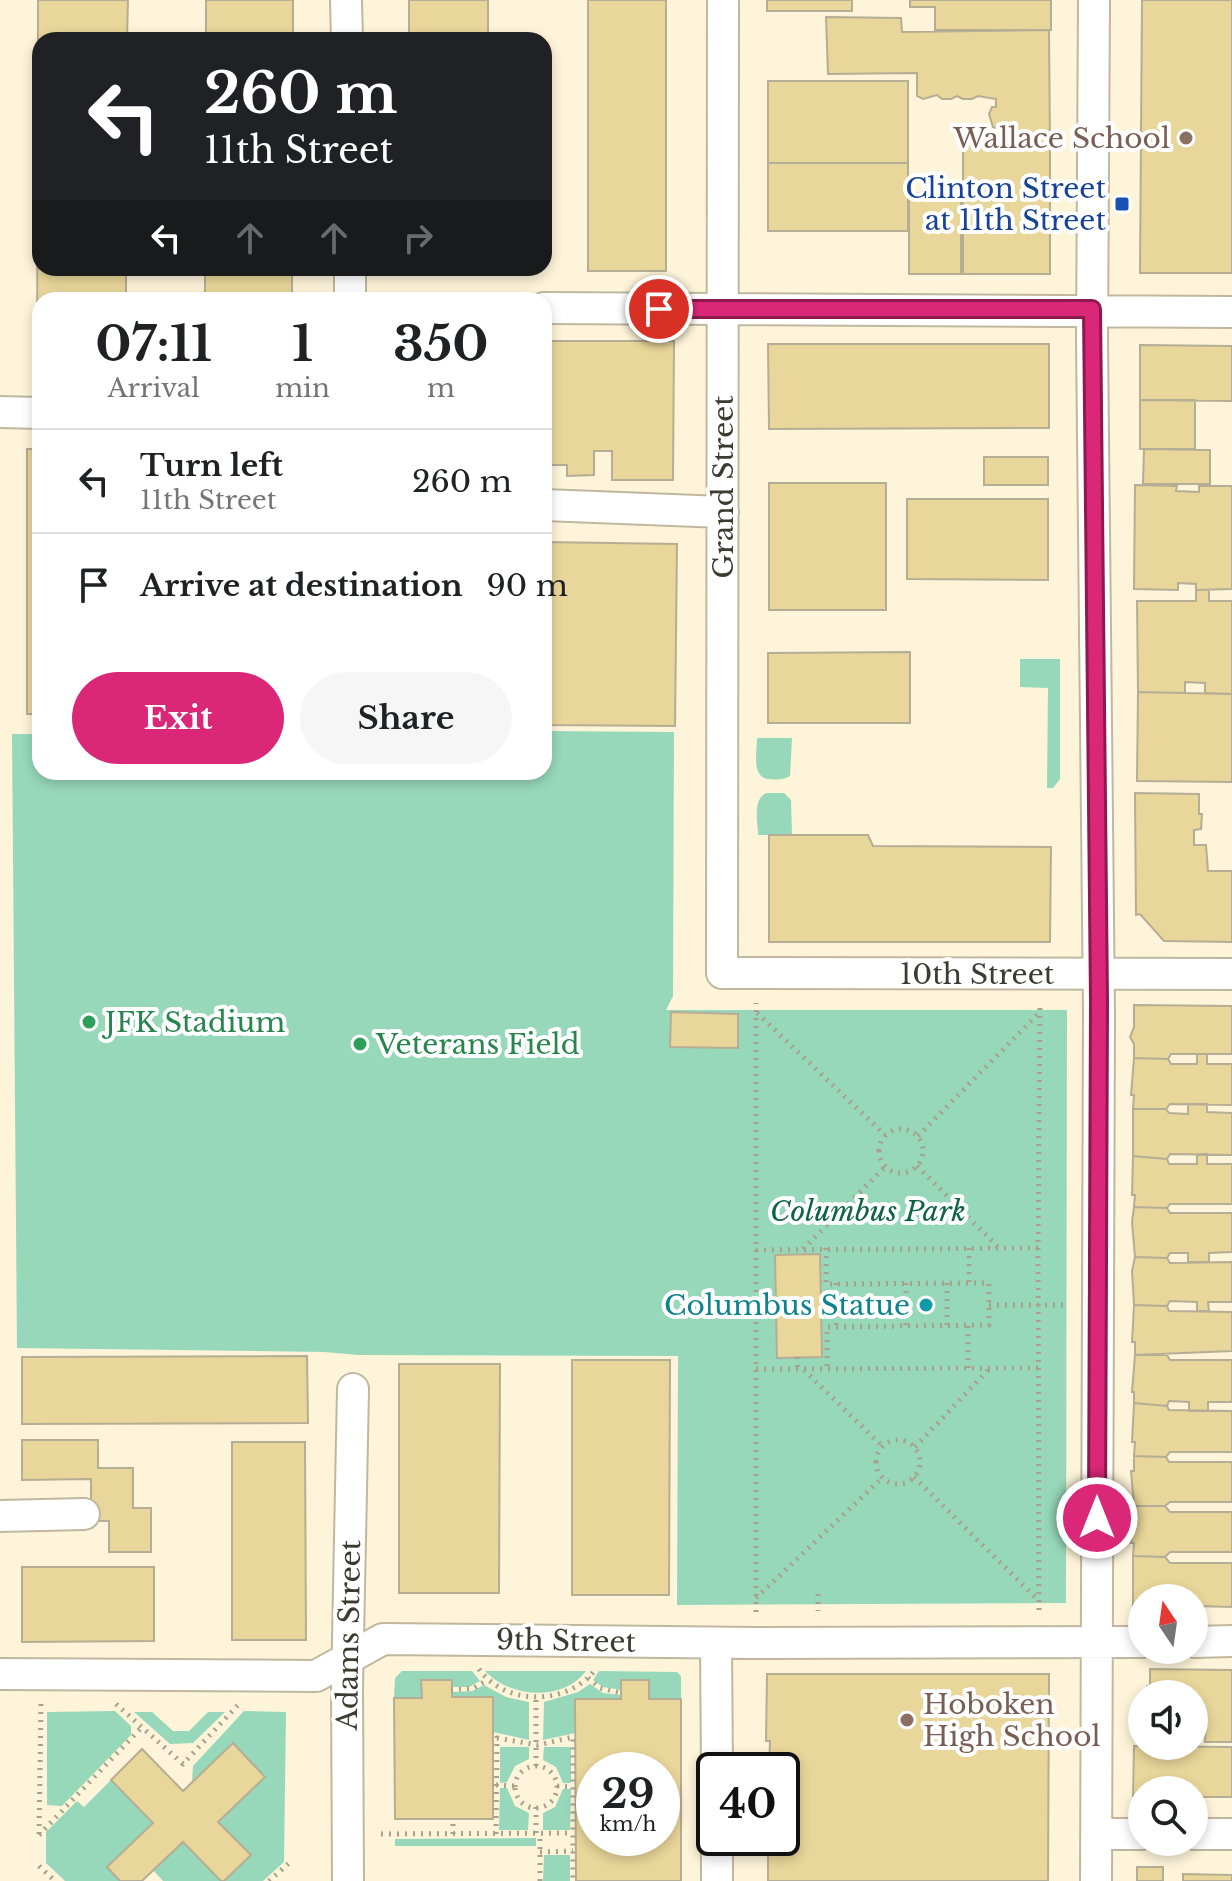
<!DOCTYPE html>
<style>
:root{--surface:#fff;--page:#f6f6f6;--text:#202124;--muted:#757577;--line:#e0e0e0;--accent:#db2777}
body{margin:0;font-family:"Libre Baskerville",serif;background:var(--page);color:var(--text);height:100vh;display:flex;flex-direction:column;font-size:30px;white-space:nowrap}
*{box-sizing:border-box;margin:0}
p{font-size:26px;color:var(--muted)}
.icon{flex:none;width:44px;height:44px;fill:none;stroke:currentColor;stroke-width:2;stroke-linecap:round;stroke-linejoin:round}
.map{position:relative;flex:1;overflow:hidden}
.panel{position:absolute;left:32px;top:292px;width:520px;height:488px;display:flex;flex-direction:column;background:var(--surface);border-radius:24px;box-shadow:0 4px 12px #0003}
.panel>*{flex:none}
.guide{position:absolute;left:32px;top:32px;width:520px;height:244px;border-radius:24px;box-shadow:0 4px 12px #0003;background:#202124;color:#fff;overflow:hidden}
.needle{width:52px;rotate:347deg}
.fabs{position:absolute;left:1128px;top:1584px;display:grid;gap:16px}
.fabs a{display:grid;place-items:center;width:80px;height:80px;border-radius:50%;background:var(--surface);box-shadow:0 4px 12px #0003;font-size:40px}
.speed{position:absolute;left:576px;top:1752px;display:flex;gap:16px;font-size:40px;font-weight:700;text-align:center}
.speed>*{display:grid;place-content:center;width:104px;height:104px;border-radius:50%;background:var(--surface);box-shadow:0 4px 12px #0003;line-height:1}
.speed small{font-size:20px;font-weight:400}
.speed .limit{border:4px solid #111;border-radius:12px;background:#fff;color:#111}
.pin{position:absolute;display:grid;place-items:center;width:68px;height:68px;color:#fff;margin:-34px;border:4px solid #fff;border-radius:50%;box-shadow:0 2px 8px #0007}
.me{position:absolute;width:88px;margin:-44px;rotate:0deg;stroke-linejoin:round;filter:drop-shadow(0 0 6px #0008)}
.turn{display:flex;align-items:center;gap:28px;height:168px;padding:0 40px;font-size:36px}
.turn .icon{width:104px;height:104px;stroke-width:2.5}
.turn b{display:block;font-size:56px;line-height:68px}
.lanes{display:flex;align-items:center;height:76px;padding:0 40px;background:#0003;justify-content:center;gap:40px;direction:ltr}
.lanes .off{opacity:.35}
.eta{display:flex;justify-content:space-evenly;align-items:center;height:136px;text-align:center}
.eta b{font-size:48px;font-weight:800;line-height:56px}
.button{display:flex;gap:16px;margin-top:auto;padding:16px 40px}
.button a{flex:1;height:92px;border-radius:48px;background:var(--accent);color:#fff;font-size:32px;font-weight:800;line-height:92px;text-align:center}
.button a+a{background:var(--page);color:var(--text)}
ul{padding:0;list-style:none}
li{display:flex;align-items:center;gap:24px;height:104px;padding:0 40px;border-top:2px solid var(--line)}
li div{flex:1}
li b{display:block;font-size:30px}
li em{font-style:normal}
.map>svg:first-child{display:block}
.green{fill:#97d8ba}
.building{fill:#e9d69a;stroke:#b5ad94;stroke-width:2;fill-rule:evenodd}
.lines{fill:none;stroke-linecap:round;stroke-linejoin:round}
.minor-casing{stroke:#c0b89e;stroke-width:34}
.path{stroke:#a7a18d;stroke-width:5;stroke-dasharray:2 6;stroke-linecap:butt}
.minor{stroke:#fff;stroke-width:30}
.route-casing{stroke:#8e194d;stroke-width:20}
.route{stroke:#db2777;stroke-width:14}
.education-dot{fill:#8d6e63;stroke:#fff;stroke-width:3}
.transit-dot{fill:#1a4fb4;stroke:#fff;stroke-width:3}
.leisure-dot{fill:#2e9e5b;stroke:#fff;stroke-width:3}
.culture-dot{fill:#0f9aa8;stroke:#fff;stroke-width:3}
.labels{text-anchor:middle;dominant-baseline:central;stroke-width:8;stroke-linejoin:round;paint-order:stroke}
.education-label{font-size:28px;fill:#785e54;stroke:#fff;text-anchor:end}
.transit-label{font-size:28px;fill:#164399;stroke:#fff;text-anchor:end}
.street-label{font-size:28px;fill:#3d3a2f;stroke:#fff}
.leisure-label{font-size:28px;fill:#27864d;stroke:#fff;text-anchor:start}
.park-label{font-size:28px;font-style:italic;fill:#106246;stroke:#fff}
.culture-label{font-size:28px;fill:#0d838f;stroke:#fff;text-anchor:end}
</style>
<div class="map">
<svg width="1232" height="1881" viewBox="0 0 1232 1881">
<rect width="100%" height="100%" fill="#fdf4d9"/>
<!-- green -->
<path class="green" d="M1020,659H1060V779L1053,788H1047L1048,688L1020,687Z
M544,731L674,732L673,996L666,1010H1067L1066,1603L677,1605L678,1356L358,1355L324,1352L17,1348L12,734H40V772H544Z
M757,738H792L790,776C783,780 777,780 769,779C751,778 757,752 757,738Z
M766,793H784L791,800L792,835H758C758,821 752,801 766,793Z
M402,1671H472L480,1681L469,1687H452L451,1680H422V1698H394L395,1678Z
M485,1671H586C563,1702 510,1698 485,1671Z
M599,1671L677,1672L681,1676V1699H649L648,1680H621V1690L603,1687L593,1680Z
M590,1684L603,1693L621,1695V1699L575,1733L543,1740L544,1702L578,1692Z
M484,1685L506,1697L529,1702V1740L493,1732V1697H452V1692L472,1691Z
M115,1711L131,1726V1735L62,1806L47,1805V1712Z
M244,1711L286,1712L284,1862L263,1881H224L250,1855L218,1822L265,1776L233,1743L192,1781L193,1766Z
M134,1712H152L173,1731H189L208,1712H225L193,1743L170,1744Z
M500,1747H529V1759L515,1766L507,1782L500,1783Z
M544,1747H571V1783H563L556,1767L543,1760Z
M111,1780L153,1823L107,1867L120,1881H65L46,1863V1832L77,1801L84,1807Z
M500,1788H507L515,1806L529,1813L528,1830H499Z
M563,1789H571L570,1830H543V1813L555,1807Z
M536,1838V1846H395V1839Z
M183,1842L221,1881H163L153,1870Z
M544,1855H570V1881H543Z"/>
<!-- building -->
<path class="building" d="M38,0H128L127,40H40V268H126V295H205V268H292V300H40V377H37Z
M206,0H293V40H206Z
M409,0H488V40H409Z
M588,0H666V271H588Z
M767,0H852V11H767Z
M910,0H1051V30H935V7H910Z
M1142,0H1232V273H1140Z
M826,17L901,18L902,32L1049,30L1050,143H1000V129L993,127L989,114L992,107H996V99L978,96L972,99H963L957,96L951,99H942L937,95L923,99L917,96V73L828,74Z
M768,81H908V163H768Z
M963,143H1050V274H963Z
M768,163H908V231H768Z
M909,193H961V274H909Z
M407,268H486V271L407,270Z
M544,341H674L673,480H612V451H594V475L567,476V465H548V475H544Z
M768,344H1049V428L769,429Z
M1140,345L1232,346V401L1140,400Z
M1140,400H1195V449H1140Z
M27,449H40V714H27Z
M1144,449L1210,450V484H1143Z
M984,457H1048V485H984Z
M769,483H886V610H769Z
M1135,485L1177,486L1176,491L1199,492V486H1232V589L1196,590V584L1178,583V590L1134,589Z
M907,499H1048V580L907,579Z
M544,542L677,544L675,726L544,725Z
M1196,590H1209V601H1232V694L1205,693V683L1185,682V693L1138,692L1137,601H1196Z
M910,652V723H768V653Z
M1138,692L1232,694V782L1137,781Z
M1135,793L1199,794V814H1202L1201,829L1194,830V845H1206L1208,871H1231L1232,873V942L1164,941L1140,914L1136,915Z
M769,835H868L873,846L1051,847L1050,942H769Z
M1134,1005L1232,1006V1054H1171L1168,1059L1134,1058V1044L1130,1037L1134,1027Z
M671,1012L738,1014V1048L670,1047Z
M1197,1054H1207V1064H1232V1105L1170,1104L1166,1109H1133L1134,1095H1131L1134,1058L1168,1059L1171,1064H1197Z
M1188,1104H1207V1112L1232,1113V1155L1170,1154L1167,1159L1133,1156V1109H1166L1169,1113L1188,1114Z
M1207,1154V1164H1232V1204H1170L1167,1208L1134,1207L1135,1195H1132L1133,1156L1167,1159L1169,1164H1197V1155Z
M1134,1207L1167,1208L1170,1213H1232V1252L1209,1253V1262H1188V1253H1170L1167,1258L1135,1257L1132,1222Z
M820,1254L822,1357L777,1358L775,1255Z
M1135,1257L1167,1258L1170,1263L1232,1262V1302H1208L1209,1311H1197V1302L1170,1301L1167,1306L1134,1305L1132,1271Z
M1134,1305L1167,1306L1169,1311L1232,1312V1351L1135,1355V1342H1132Z
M1135,1355H1167L1170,1360H1232V1402H1208V1411H1189V1402L1169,1401L1167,1406L1134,1403V1392H1132Z
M307,1356L308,1423L22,1424V1357Z
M572,1360H670L669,1595H572Z
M399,1364H500L499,1593H399Z
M1134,1403L1167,1406L1169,1410L1232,1411V1452H1170L1166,1457L1134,1456L1135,1442H1132Z
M22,1440H98V1468H133V1508H151V1552H109V1521H91V1479L22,1480Z
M232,1442H305L306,1640H232Z
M1134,1456L1166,1457L1169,1462H1232V1502H1170L1165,1506H1134L1131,1471H1134Z
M1134,1506H1165L1170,1512H1232V1552H1170L1165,1557L1133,1556L1134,1543H1131Z
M1133,1556L1165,1557L1170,1563H1232V1607L1194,1606V1598H1142V1606H1133Z
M22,1567H154V1641L22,1642Z
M1150,1669L1232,1670V1742H1205L1206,1715H1194V1694H1147V1686H1150Z
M767,1674H1049L1048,1881H768V1838H782V1770H769L770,1741H766Z
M421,1680H452V1697H493V1819H395L394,1698H422Z
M621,1680H649V1699H681V1881H576L575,1699H621ZM594,1770H662V1838H594Z
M233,1743L265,1777L218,1822L251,1855L224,1881H221L183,1842L142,1881H120L107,1867L153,1823L111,1780L142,1749L183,1791Z
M1134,1746L1232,1747V1797H1194V1790H1142V1796H1133Z
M1137,1867H1163V1881H1137Z
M1183,1874L1232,1875V1881H1183Z"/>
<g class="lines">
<defs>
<path id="minor" d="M346,0L347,40
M723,0L722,973L1232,974
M1094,0L1092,339L1099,1013L1096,1881
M350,268V300
M544,308L1232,312
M0,412L40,413
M544,505L723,512
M0,1516L84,1514
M1194,1642L1232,1641
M716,1643L717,1770
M0,1674L316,1676L383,1639L755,1643L1142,1642
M1097,1834H1142
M1194,1834H1232
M717,1838V1881
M348,1881L347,1689L353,1389"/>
</defs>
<!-- minor casing -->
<use href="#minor" class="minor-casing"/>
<!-- path -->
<path class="path" d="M757,1013L885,1135
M879 1151a22 22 0 1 1 44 0a22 22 0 1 1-44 0Z
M918,1136L1040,1012
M917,1166L998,1247
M826,1248V1284L989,1283V1325L827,1327V1369
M969,1248V1282
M803,1249L885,1167
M756,1250L1038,1248
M836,1283V1327
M906,1283V1326
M947,1283V1326
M989,1305H1068
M968,1326V1368
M797,1357L798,1369
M756,1369L1038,1368
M804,1370L882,1446
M876 1462a22 22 0 1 1 44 0a22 22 0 1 1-44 0Z
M915,1447L989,1369
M914,1477L1038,1600
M818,1594V1611
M756,1598L882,1478
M1039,1610L1038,1248L1040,1002
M756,1612V1003
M479,1669C505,1706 567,1706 595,1670
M588,1678L600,1688L621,1693
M451,1690L474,1688L487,1680
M116,1704L183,1764L238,1705
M536,1766V1697
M515 1787a21 21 0 1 1 42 0a21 21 0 1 1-42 0Z
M496,1785L516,1786
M557,1786L573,1787
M536,1807V1833
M39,1834L41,1704
M381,1834L573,1833
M453,1834V1819
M496,1834L497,1738L538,1745L573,1737V1881
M39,1835L142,1727
M540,1852L573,1851
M39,1866L55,1881
M269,1881L289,1863
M540,1881V1833"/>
<!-- minor -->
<use href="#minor" class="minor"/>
</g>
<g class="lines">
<defs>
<path id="route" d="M659,309H1092L1099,1001L1097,1518"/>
</defs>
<!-- route casing -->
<use href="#route" class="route-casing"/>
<!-- route -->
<use href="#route" class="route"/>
</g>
<!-- markers -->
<g class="education-dot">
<circle cx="1186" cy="138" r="8"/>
<circle cx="907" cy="1720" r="8"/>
</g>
<rect class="transit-dot" x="1114" y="196" width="16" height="16" rx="4"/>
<g class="leisure-dot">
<circle cx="89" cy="1022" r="8"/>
<circle cx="360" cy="1044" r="8"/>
</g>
<circle class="culture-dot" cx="926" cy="1305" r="8"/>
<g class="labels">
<!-- education labels -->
<g class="education-label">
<text x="1170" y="138">Wallace School</text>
<text x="923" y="1704" text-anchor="start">Hoboken<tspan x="923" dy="32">High School</tspan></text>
</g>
<!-- transit labels -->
<g class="transit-label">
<text x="1106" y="188">Clinton Street<tspan x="1106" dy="32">at 11th Street</tspan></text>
</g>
<!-- street labels -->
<g class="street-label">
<text transform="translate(723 487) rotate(-90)">Grand Street</text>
<text x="977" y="974">10th Street</text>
<text transform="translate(349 1635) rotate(-89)">Adams Street</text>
<text transform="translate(566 1641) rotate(1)">9th Street</text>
</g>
<!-- leisure labels -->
<g class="leisure-label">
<text x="105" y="1022">JFK Stadium</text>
<text x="376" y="1044">Veterans Field</text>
</g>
<!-- park labels -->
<g class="park-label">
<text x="868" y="1211">Columbus Park</text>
</g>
<!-- culture labels -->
<g class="culture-label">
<text x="910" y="1305">Columbus Statue</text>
</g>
</g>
</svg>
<div class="fabs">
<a><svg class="needle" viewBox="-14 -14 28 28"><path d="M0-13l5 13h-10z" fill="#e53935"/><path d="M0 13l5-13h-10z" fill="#757577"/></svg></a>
<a><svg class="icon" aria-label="sound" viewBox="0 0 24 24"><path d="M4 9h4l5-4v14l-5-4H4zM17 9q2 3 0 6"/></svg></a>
<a><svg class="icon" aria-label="search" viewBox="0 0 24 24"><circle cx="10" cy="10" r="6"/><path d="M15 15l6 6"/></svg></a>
</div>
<div class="speed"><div>29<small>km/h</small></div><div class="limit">40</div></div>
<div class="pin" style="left:659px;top:309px;background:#d93025"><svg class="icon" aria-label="arrive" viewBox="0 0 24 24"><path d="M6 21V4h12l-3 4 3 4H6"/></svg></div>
<svg class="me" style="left:1097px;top:1518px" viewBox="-20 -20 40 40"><circle r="17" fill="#db2777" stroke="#fff" stroke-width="3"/><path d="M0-11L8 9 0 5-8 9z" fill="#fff"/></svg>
<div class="guide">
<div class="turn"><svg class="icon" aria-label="left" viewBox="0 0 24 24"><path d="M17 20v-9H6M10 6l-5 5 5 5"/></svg><div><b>260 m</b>11th Street</div></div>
<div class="lanes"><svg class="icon" aria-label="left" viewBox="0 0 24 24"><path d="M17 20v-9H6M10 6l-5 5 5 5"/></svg><svg class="icon off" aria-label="ahead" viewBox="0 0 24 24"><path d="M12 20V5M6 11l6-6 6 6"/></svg><svg class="icon off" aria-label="ahead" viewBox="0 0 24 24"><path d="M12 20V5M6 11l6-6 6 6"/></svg><svg class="icon off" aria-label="right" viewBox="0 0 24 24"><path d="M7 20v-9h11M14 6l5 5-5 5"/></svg></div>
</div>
<section class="panel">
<div class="eta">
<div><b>07:11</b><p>Arrival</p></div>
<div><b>1</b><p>min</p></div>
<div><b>350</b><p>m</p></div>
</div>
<ul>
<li><svg class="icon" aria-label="left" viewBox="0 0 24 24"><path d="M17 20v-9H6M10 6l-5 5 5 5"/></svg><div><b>Turn left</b><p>11th Street</p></div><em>260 m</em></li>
<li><svg class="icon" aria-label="arrive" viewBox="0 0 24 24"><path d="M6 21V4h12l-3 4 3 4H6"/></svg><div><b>Arrive at destination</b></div><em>90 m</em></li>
</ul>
<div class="button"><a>Exit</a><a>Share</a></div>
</section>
</div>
